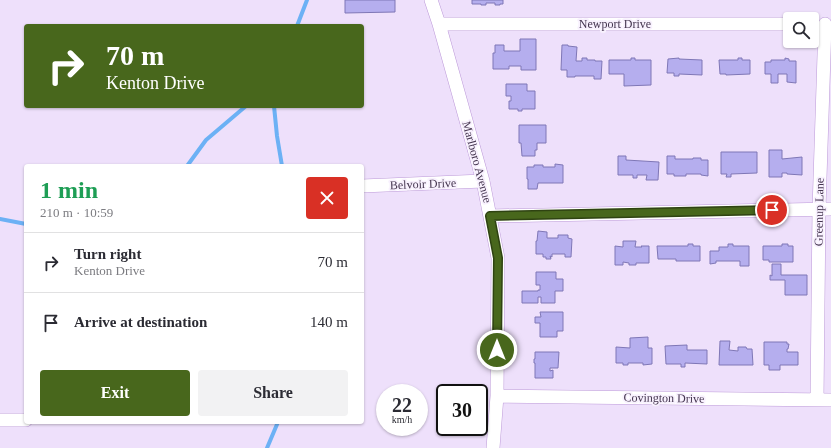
<!DOCTYPE html>
<meta charset="utf-8">
<style>
:root{--surface:#fff;--page:#f2f2f3;--text:#2b2b33;--muted:#7c7c81;--line:#e1e1e2;--accent:#48671c}
body{margin:0;font-family:"Times New Roman",serif;background:var(--page);color:var(--text);height:100vh;display:flex;flex-direction:column;font-size:15px;white-space:nowrap}
*{box-sizing:border-box;margin:0}
p{font-size:13px;color:var(--muted)}
.icon{flex:none;width:22px;height:22px;fill:none;stroke:currentColor;stroke-width:2;stroke-linecap:round;stroke-linejoin:round}
.map{position:relative;flex:1;overflow:hidden}
.details{position:absolute;left:24px;top:164px;width:340px;height:260px;display:flex;flex-direction:column;background:var(--surface);border-radius:4px;box-shadow:0 1px 3px #0004}
.details>*{flex:none}
.guide{position:absolute;left:24px;top:24px;width:340px;height:84px;border-radius:4px;box-shadow:0 1px 3px #0004;background:#48671c;color:#fff;overflow:hidden}
.buttons{position:absolute;left:783px;top:12px;display:grid;gap:8px}
.buttons a{display:grid;place-items:center;width:36px;height:36px;border-radius:4px;background:var(--surface);box-shadow:0 1px 3px #0004;font-size:20px}
.speed{position:absolute;left:376px;top:384px;display:flex;gap:8px;font-size:20px;font-weight:700;text-align:center}
.speed>*{display:grid;place-content:center;width:52px;height:52px;border-radius:50%;background:var(--surface);box-shadow:0 1px 3px #0004;line-height:1}
.speed small{font-size:10px;font-weight:400}
.speed .limit{border:2px solid #111;border-radius:6px;background:#fff;color:#111}
.pin{position:absolute;display:grid;place-items:center;width:34px;height:34px;color:#fff;margin:-17px;border:2px solid #fff;border-radius:50%;box-shadow:0 1px 4px #0007}
.me{position:absolute;width:44px;margin:-22px;rotate:0deg;stroke-linejoin:round;filter:drop-shadow(0 0 3px #0008)}
.turn{display:flex;align-items:center;gap:14px;height:84px;padding:0 16px;font-size:18px}
.turn .icon{width:52px;height:52px;stroke-width:2.5}
.turn b{display:block;font-size:28px;line-height:34px}
.round{display:grid;place-items:center;flex:none;width:42px;height:42px;border-radius:4px;background:var(--page)}
.head{display:flex;align-items:center;justify-content:space-between;height:68px;padding:0 16px}
h1{font-size:24px;font-weight:600;line-height:30px;color:#1e9e55}
.action{display:flex;gap:8px;margin-top:auto;padding:8px 16px}
.action a{flex:1;height:46px;border-radius:4px;background:var(--accent);color:#fff;font-size:16px;font-weight:600;line-height:46px;text-align:center}
.action a+a{background:var(--page);color:var(--text)}
ul{padding:0;list-style:none}
li{display:flex;align-items:center;gap:12px;height:60px;padding:0 16px;border-top:1px solid var(--line)}
li div{flex:1}
li b{display:block;font-size:15px}
li em{font-style:normal}
.map>svg:first-child{display:block}
.lines{fill:none;stroke-linecap:round;stroke-linejoin:round}
.stream{stroke:#6cb1f5;stroke-width:4}
.building{fill:#b5aeee;stroke:#7f77b6}
.minor-casing{stroke:#bd9ad9;stroke-width:14}
.minor{stroke:#fff;stroke-width:13}
.route-casing{stroke:#2f4312;stroke-width:10}
.route{stroke:#48671c;stroke-width:7}
.labels{text-anchor:middle;dominant-baseline:central;stroke-width:3.5;stroke-linejoin:round;paint-order:stroke}
.street-label{font-size:12px;fill:#44354f;stroke:#f8f1fe}
</style>
<div class="map">
<svg width="831" height="448" viewBox="0 0 831 448">
<rect width="100%" height="100%" fill="#eee0fb"/>
<g class="lines">
<!-- stream -->
<path class="stream" d="M297,26L307,0
M274,106L277,136L282,166
M187,166L206,140L246,106
M0,219L26,224
M267,448L278,422"/>
</g>
<!-- building -->
<path class="building" d="M345,0H395V12L345,13Z
M472,0H503V4H500V5H495V3H486V5H481V4H472Z
M520,39H536V70H521V66H509V69H493V53H495V45H504V51H520Z
M562,45H568V46L577,47L576,61H582V58H587V60H595V61H602L601,79H594V76H575V77H567V70H561Z
M631,58H635V60H651V85L624,86V74H609V60H631Z
M679,58V59L702,60V75L679,74V76H674V73H667L668,59Z
M738,58H742V60H750V74L726,75V74H720L719,60H738Z
M785,58L789,59V61H796V83L787,82V74H778V83H771V74H765V62H771V60H785Z
M506,84H527V91H535V109H522V111H518V109H509V101H511V96H506Z
M519,125H546V143H537V150H535V156H522L521,143H519Z
M769,150H782V159L802,157V175L787,174V173H782V177H769Z
M721,152H757V173L731,174V177H726L727,174H721Z
M618,156H626V160L659,162L658,180H646L647,175H637V178H633V175H618Z
M667,156H675V159H693V158H701V160H708V176L701,175V174H686V176H674V174H667Z
M555,164L563,165V183H538L537,189H528V179H527V167H534V165H543V167H555Z
M538,231L547,232V238H558V235H568V238L572,239L571,257H565V254H552V257L550,256L551,259H546V257H543V254H536V241H537Z
M623,241H636L635,247H642L641,246H649V263H636V265H629V263L623,262V265H615V246L623,247Z
M688,244H693V246H700V261H676V259H658L657,246H688Z
M728,244H733V246H749V266H740V261H716V263L710,264V251H719V247H728Z
M782,244H788V246H793V262H769V260H763V246H782Z
M772,264H781V275H807V295H785V280H770V275L772,276Z
M536,272H556V279H563V291H555V303H541V297H538V303H522V291H538V290H540V285H536Z
M540,312H563V331H557V337H540V323H535V317H541Z
M648,337V348H652V364L643,365V363H628V365H623V363H616V347L630,348V338Z
M720,341H730L729,350L738,351V347H746L747,349H752L753,365H719Z
M764,342H787V344H789L788,349H787V352H798V365H780V370H769V365H764Z
M687,345V350H707V364L685,363V367H681V364H666L665,346Z
M535,352H559L558,368H550V371L553,370V378H535V363H534V359H535Z"/>
<g class="lines">
<defs>
<path id="minor" d="M431,0L439,24L483,181L498,258L497,396L493,448
M439,24H790
M362,186L483,181
M490,216L831,209
M497,396L831,400
M817,400L819,209L825,24
M0,420H26"/>
</defs>
<!-- minor casing -->
<use href="#minor" class="minor-casing"/>
<!-- minor -->
<use href="#minor" class="minor"/>
</g>
<g class="lines">
<defs>
<path id="route" d="M497,350L498,258L490,216L772,210"/>
</defs>
<!-- route casing -->
<use href="#route" class="route-casing"/>
<!-- route -->
<use href="#route" class="route"/>
</g>
<g class="labels">
<!-- street labels -->
<g class="street-label">
<text x="615" y="24">Newport Drive</text>
<text transform="translate(477 162) rotate(75)">Marlboro Avenue</text>
<text transform="translate(423 184) rotate(-2)">Belvoir Drive</text>
<text transform="translate(819 212) rotate(-89)">Greenup Lane</text>
<text transform="translate(664 398) rotate(1)">Covington Drive</text>
</g>
</g>
</svg>
<div class="buttons">
<a><svg class="icon" aria-label="search" viewBox="0 0 24 24"><circle cx="10" cy="10" r="6"/><path d="M15 15l6 6"/></svg></a>
</div>
<div class="speed"><div>22<small>km/h</small></div><div class="limit">30</div></div>
<div class="pin" style="left:772px;top:210px;background:#d93025"><svg class="icon" aria-label="arrive" viewBox="0 0 24 24"><path d="M6 21V4h12l-3 4 3 4H6"/></svg></div>
<svg class="me" style="left:497px;top:350px" viewBox="-20 -20 40 40"><circle r="17" fill="#48671c" stroke="#fff" stroke-width="3"/><path d="M0-11L8 9 0 5-8 9z" fill="#fff"/></svg>
<div class="guide">
<div class="turn"><svg class="icon" aria-label="right" viewBox="0 0 24 24"><path d="M7 20v-9h11M14 6l5 5-5 5"/></svg><div><b>70 m</b>Kenton Drive</div></div>
</div>
<section class="details">
<div class="head"><div><h1>1 min</h1><p>210 m · 10:59</p></div><a class="round" style="background:#d93025;color:#fff"><svg class="icon" aria-label="close" viewBox="0 0 24 24"><path d="M6 6l12 12M18 6L6 18"/></svg></a></div>
<ul>
<li><svg class="icon" aria-label="right" viewBox="0 0 24 24"><path d="M7 20v-9h11M14 6l5 5-5 5"/></svg><div><b>Turn right</b><p>Kenton Drive</p></div><em>70 m</em></li>
<li><svg class="icon" aria-label="arrive" viewBox="0 0 24 24"><path d="M6 21V4h12l-3 4 3 4H6"/></svg><div><b>Arrive at destination</b></div><em>140 m</em></li>
</ul>
<div class="action"><a>Exit</a><a>Share</a></div>
</section>
</div>
